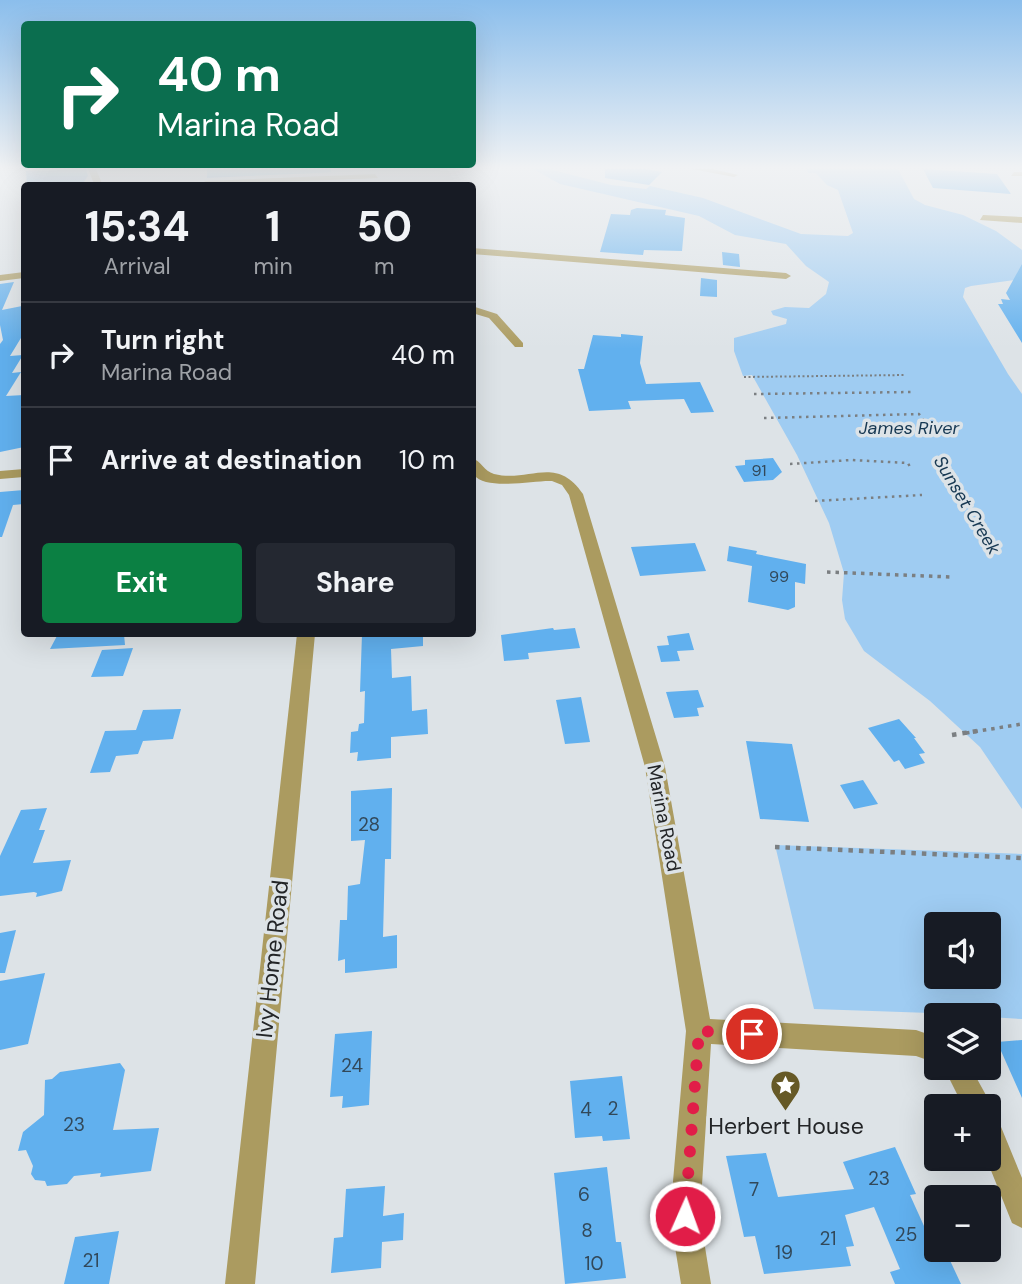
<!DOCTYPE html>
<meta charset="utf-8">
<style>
:root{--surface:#171b24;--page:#242831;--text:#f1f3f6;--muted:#9ea1a6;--line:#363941;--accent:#0b8043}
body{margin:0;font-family:"DM Sans",sans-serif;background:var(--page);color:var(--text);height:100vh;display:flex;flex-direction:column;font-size:26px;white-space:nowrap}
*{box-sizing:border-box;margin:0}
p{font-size:23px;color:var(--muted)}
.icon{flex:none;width:38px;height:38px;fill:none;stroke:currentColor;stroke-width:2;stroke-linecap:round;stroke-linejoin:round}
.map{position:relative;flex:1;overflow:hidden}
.side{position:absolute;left:21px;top:182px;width:455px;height:455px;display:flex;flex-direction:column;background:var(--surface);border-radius:7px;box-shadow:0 7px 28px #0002}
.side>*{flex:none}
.banner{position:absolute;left:21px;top:21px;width:455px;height:147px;border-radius:7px;box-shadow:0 7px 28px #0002;background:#0b6e4f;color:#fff;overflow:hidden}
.controls{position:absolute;left:924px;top:912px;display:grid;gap:14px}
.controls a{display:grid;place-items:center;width:77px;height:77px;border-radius:7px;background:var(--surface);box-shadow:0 7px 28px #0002;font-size:35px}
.pin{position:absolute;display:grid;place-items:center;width:60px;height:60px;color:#fff;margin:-30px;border:4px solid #fff;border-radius:50%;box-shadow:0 2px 7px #0007}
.me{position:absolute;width:77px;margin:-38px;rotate:2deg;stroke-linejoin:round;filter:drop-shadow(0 0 5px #0008)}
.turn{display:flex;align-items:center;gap:24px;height:147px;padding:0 21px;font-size:32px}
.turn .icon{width:91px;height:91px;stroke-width:2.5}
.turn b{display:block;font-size:49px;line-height:60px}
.eta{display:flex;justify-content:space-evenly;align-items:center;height:119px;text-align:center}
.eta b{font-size:42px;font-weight:700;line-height:49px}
.button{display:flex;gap:14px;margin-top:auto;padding:14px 21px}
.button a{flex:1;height:80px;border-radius:7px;background:var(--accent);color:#fff;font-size:28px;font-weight:700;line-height:80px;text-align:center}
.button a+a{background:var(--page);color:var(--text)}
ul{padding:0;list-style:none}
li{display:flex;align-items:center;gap:21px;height:105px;padding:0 21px;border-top:2px solid var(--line)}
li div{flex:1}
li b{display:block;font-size:26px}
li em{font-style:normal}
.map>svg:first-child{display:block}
.water{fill:#9fccf2;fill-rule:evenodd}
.building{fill:#61b0ee}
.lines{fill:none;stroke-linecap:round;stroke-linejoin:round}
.path-far3{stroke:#7b7f82;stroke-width:2;stroke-dasharray:2 2.5;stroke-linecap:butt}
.path-far2{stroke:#7b7f82;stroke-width:2.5;stroke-dasharray:2.5 4.5;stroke-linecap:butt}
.path-far1{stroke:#7b7f82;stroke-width:3.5;stroke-dasharray:3.5 5;stroke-linecap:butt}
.path{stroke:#7b7f82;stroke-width:4.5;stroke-dasharray:4.5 6;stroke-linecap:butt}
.minor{fill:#ab9b60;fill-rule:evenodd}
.route{stroke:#e11d48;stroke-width:12;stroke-dasharray:0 21.6}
.labels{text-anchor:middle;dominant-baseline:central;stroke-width:7;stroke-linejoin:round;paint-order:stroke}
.number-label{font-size:16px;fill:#324859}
.far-water-label{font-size:18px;font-style:italic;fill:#173852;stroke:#dde3e7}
.street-label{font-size:19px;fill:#232527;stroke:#dde3e7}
.near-number-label{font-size:19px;fill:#324859}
.near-street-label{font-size:23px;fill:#232527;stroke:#dde3e7}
.near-poi-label{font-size:23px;fill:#232527;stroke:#dde3e7}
</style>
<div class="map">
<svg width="1022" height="1284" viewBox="0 0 1022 1284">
<rect width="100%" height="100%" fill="#dde3e7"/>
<!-- water -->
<path class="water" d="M533,169H549L611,185L646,189L650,186L703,198L801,234L848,236L853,233L838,190L827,185L816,173H808L807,169H898L914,199L925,205L963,215L996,231L1022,250V279L971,286L965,288L963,297L1008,374L1022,394V809L980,747L930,701L864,651L845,619L842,600L844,573L829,523L797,455L752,375L743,376L734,351V338L786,324L787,319L773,315L771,311L785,307L809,308L826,294L829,282L806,266L786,244L735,235L699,216L560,184Z
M775,845L1022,854V1019L989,1017V1015L814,1009ZM936,924H989V976H936Z"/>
<!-- building -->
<path class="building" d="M86,169L88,176L81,186H27L26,171Z
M207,169H331V172L361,171L207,178Z
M605,169H646L662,172L649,185L605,178Z
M923,169L997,174L1011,194L933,188Z
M637,208L666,210L665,215L685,218L682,251L644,250L643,255L600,252L611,214L630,215L631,210Z
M722,252L739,254L740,267L723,265Z
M1022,264V343L998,304H1003L1001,299L1010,300L1006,293Z
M701,278L717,280V297L700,296Z
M14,282L2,310L22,306L24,333L10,356L23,355L12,373L21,372L6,396L24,395V447L0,452V344L3,340L0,325V284Z
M621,334L643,336L640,363L646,384L700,382L714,412L691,413L684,399L628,401L631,409L589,411L578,369H584L593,335L621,337Z
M773,458L782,472L773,480L744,482L735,466L745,465V460Z
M24,490V504L13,505L2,537H0V492Z
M695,543L706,571L640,576L631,547Z
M729,546L757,551L756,554L806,564L805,584L795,582V607L788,610L748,602L752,566L727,561Z
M553,628L554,630L575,628L580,648L528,653L529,659L504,661L501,635Z
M689,633L694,650L677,651L680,661L661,662L657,646L669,645L667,636Z
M58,634H124L125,645L50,649Z
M362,634H423V646L391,649L392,678L411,676L412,711L427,709L428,734L391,737V758L357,761L358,752L350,753L351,732L358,731L359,724L364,723L365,691L360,692Z
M133,648L123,676L91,677L102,650Z
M698,690L704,707L697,708L699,716L674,718L666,692Z
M581,697L590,742L565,744L556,700Z
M181,709L173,739L143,741L138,754L116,756L110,772L90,773L105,731L136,730L143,710Z
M899,719L916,738H914L925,753L919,754L925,763L905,769L899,760L894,762L868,728Z
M746,741L792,744L809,822L760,819Z
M863,780L878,804L854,809L840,785Z
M392,788L391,859H385L383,937L397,935V968L345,973V959L338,961L340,920H347L348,886L360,884L365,840L351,841V791Z
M47,808L39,830H45L33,863L71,860L62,891L36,897L37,893L34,892L0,896V856L21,810Z
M16,930L5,973H0V933Z
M45,973L28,1044L0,1050V981Z
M372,1031L369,1105L342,1108L343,1096L330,1097L335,1034Z
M1022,1040V1098L997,1042Z
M120,1063L125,1070L113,1130L159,1128L151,1171L100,1177L101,1173L74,1176L67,1184L47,1186L45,1181L35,1180L31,1174L33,1166L26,1150L18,1151L23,1132L44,1115L45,1080L52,1079L60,1072Z
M622,1076L630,1139L603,1141L602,1136L575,1138L570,1081Z
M895,1147L916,1194L910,1195L938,1257L947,1254L961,1284H895L890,1272L900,1269L874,1207L845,1215L854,1246L846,1247L851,1266L764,1274L755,1236L744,1237L726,1156L766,1153L778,1197L854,1189L843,1162Z
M607,1167L616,1242H621L626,1278L565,1284L554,1173Z
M385,1186L383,1216L404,1213L403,1240L382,1242L381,1268L331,1273L334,1238L343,1237L346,1189Z
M119,1231L109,1284H64L75,1237Z"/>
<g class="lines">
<!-- path-far3 -->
<path class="path-far3" d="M744,377L905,375"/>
<!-- path-far2 -->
<path class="path-far2" d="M754,394L911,392
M764,418L919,414L928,426
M790,464L851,460L908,463L911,469
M815,501L922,495"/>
<!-- path-far1 -->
<path class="path-far1" d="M827,572L951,577
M966,733L1022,724"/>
<!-- path -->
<path class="path" d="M952,735L977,731
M775,847L1022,858"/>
<!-- minor -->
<path class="minor" d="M88,169H96L103,186H95Z
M692,169H713L738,175L734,177Z
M1014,172H1022V176H1011Z
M375,174L378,178L206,185L202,183L206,181Z
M983,215L1022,217V223L980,220Z
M472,248L786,273L791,276L786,279L472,254Z
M24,272V278L0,281V275Z
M472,306L497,314L523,343V347H515L489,318L472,313Z
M472,458C481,461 484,471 494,474C529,483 556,454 583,494L665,767L710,1019L916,1030L936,1037V1063L916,1056L711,1044L700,1216L711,1284H681L670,1216L686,1031L645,767L569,495L562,485L552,481C534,480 486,491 474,475C471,470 472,463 472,458Z
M24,469V477L0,479V471Z
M297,634H315L255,1284H225Z
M944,1068H971L992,1106L989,1113V1106H963Z
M989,1118L999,1122L1022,1178V1228L1012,1223L986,1158H989Z"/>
</g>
<!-- sky -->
<linearGradient id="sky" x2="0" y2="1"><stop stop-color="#8bbeec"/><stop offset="0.48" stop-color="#f0f2f4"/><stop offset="1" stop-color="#f0f2f4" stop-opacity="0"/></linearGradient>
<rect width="1022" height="349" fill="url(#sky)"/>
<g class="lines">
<!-- route -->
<path class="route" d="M685,1216L699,1031L752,1034"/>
</g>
<!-- icons -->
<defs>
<symbol id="sight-pin" viewBox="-11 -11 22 30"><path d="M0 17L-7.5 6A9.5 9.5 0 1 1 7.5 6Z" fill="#665926" stroke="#dde3e7"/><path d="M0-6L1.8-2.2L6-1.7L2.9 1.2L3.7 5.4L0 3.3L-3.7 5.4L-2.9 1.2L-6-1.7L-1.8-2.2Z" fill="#fff"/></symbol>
</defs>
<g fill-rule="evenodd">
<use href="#sight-pin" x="768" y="1068" width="35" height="47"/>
</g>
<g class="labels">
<!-- number labels -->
<g class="number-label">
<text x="759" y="470">91</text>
<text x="779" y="576">99</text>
</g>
<!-- far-water labels -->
<g class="far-water-label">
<text x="909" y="428">James River</text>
<text transform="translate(967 505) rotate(59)">Sunset Creek</text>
</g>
<!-- street labels -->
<g class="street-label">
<text transform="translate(664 818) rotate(79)">Marina Road</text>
</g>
<!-- near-number labels -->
<g class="near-number-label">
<text x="369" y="824">28</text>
<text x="352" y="1065">24</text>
<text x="613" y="1108">2</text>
<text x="586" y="1109">4</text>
<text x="74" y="1124">23</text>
<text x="879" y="1178">23</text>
<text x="754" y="1189">7</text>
<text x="584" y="1194">6</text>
<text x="587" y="1230">8</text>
<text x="906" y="1234">25</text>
<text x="828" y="1238">21</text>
<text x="784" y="1252">19</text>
<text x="91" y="1260">21</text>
<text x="594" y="1263">10</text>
</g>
<!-- near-street labels -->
<g class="near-street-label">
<text transform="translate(272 959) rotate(-84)">Ivy Home Road</text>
</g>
<!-- near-poi labels -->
<g class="near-poi-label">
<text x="786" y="1126">Herbert House</text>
</g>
</g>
</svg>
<div class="controls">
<a><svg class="icon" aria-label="sound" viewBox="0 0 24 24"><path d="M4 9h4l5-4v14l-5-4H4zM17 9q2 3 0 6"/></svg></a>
<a><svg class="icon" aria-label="layers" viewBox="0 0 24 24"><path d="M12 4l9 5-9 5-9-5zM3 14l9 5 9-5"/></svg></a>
<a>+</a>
<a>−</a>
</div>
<div class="pin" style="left:752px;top:1034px;background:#d93025"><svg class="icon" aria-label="arrive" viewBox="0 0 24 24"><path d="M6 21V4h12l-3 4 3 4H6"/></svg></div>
<svg class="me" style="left:685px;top:1216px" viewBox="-20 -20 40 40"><circle r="17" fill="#e11d48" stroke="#fff" stroke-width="3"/><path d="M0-11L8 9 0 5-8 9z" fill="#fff"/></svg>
<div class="banner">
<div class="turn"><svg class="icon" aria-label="right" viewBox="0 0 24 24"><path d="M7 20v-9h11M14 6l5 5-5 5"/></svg><div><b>40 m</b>Marina Road</div></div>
</div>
<section class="side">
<div class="eta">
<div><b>15:34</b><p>Arrival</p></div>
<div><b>1</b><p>min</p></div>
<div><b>50</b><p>m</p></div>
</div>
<ul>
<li><svg class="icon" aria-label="right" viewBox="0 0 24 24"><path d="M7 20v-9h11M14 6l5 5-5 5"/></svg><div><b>Turn right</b><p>Marina Road</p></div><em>40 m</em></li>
<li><svg class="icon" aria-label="arrive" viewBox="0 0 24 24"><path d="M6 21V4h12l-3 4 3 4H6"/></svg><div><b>Arrive at destination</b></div><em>10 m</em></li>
</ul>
<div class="button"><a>Exit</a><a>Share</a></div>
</section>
</div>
